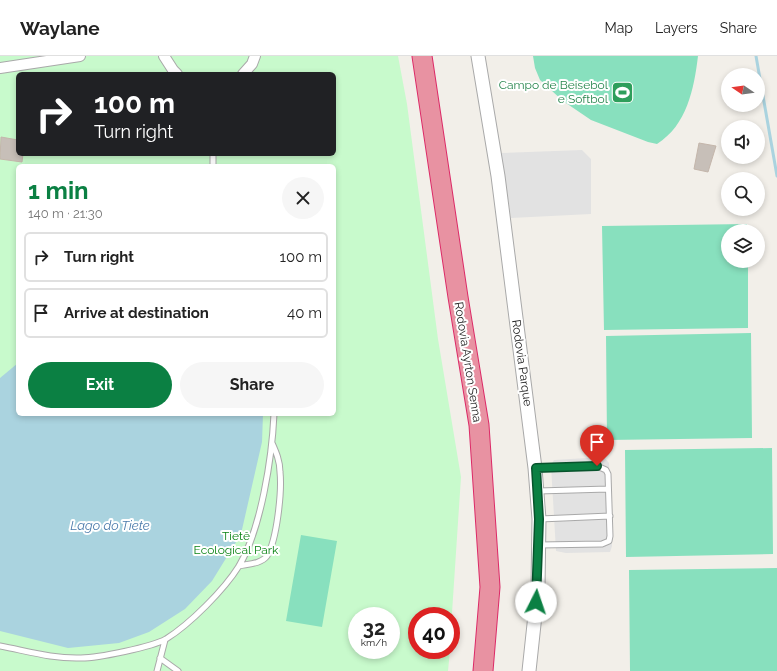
<!DOCTYPE html>
<meta charset="utf-8">
<style>
:root{--surface:#fff;--page:#f6f6f6;--text:#222;--muted:#767676;--line:#e0e0e0;--accent:#0b8043}
body{margin:0;font-family:Raleway,sans-serif;background:var(--page);color:var(--text);height:100vh;display:flex;flex-direction:column;font-size:15px;white-space:nowrap}
*{box-sizing:border-box;margin:0}
p{font-size:13px;color:var(--muted)}
.icon{flex:none;width:22px;height:22px;fill:none;stroke:currentColor;stroke-width:2;stroke-linecap:round;stroke-linejoin:round}
.map{position:relative;flex:1;overflow:hidden}
.sheet{position:absolute;left:16px;top:108px;width:320px;height:252px;display:flex;flex-direction:column;background:var(--surface);border-radius:6px;box-shadow:0 2px 6px #0003}
.sheet>*{flex:none}
.banner{position:absolute;left:16px;top:16px;width:320px;height:84px;border-radius:6px;box-shadow:0 2px 6px #0003;background:#202124;color:#fff;overflow:hidden}
.needle{width:26px;rotate:283deg}
.buttons{position:absolute;left:721px;top:12px;display:grid;gap:8px}
.buttons a{display:grid;place-items:center;width:44px;height:44px;border-radius:50%;background:var(--surface);box-shadow:0 2px 6px #0003;font-size:20px}
.speed{position:absolute;left:348px;top:551px;display:flex;gap:8px;font-size:20px;font-weight:700;text-align:center}
.speed>*{display:grid;place-content:center;width:52px;height:52px;border-radius:50%;background:var(--surface);box-shadow:0 2px 6px #0003;line-height:1}
.speed small{font-size:10px;font-weight:400}
.speed .limit{border:6px solid #d22;background:#fff;color:#111}
.pin{position:absolute;display:grid;place-items:center;width:34px;height:34px;color:#fff;margin:-41px -17px;border-radius:50% 50% 50% 0;rotate:-45deg;box-shadow:0 0 4px #0007}
.pin .icon{rotate:45deg}
.me{position:absolute;width:44px;margin:-22px;rotate:4deg;stroke-linejoin:round;filter:drop-shadow(0 0 3px #0008)}
.turn{display:flex;align-items:center;gap:14px;height:84px;padding:0 12px;font-size:18px}
.turn .icon{width:52px;height:52px;stroke-width:2.5}
.turn b{display:block;font-size:28px;line-height:34px}
.round{display:grid;place-items:center;flex:none;width:42px;height:42px;border-radius:21px;background:var(--page)}
.summary{display:flex;align-items:center;justify-content:space-between;height:68px;padding:0 12px}
h1{font-size:24px;font-weight:700;line-height:30px;color:var(--accent)}
.primary-button{display:flex;gap:8px;margin-top:auto;padding:8px 12px}
.primary-button a{flex:1;height:46px;border-radius:24px;background:var(--accent);color:#fff;font-size:16px;font-weight:700;line-height:46px;text-align:center}
.primary-button a+a{background:var(--page);color:var(--text)}
ul{padding:0;list-style:none}
li{display:flex;align-items:center;gap:12px;height:50px;margin:0 8px 6px;padding:0 4px;border:2px solid var(--line);border-radius:6px}
li div{flex:1}
li b{display:block;font-size:15px}
li em{font-style:normal}
header{display:flex;align-items:center;gap:24px;box-sizing:border-box;height:56px;padding:0 20px;background:var(--surface);border-bottom:1px solid var(--line)}
header strong{font-size:19px}
nav{display:flex;gap:22px;margin-inline-start:auto;font-size:14px}
.map>svg:first-child{display:block}
.park{fill:#c8facc;fill-rule:evenodd}
.pitch{fill:#88e0be}
.parking{fill:#e2e2e2}
.water{fill:#aad3df}
.lines{fill:none;stroke-linecap:round;stroke-linejoin:round}
.stream{stroke:#aad3df;stroke-width:3}
.building{fill:#c7bfb8;stroke:#c4b6ab}
.service-casing{stroke:#a9a9a9;stroke-width:7}
.minor-casing{stroke:#a9a9a9;stroke-width:12}
.tertiary-casing{stroke:#a9a9a9;stroke-width:15}
.motorway-casing{stroke:#dc2a67;stroke-width:21}
.service{stroke:#fff;stroke-width:5}
.minor{stroke:#fff;stroke-width:10}
.tertiary{stroke:#fff;stroke-width:13}
.motorway{stroke:#e892a2;stroke-width:19}
.route-casing{stroke:#07532c;stroke-width:10}
.route{stroke:#0b8043;stroke-width:7}
.labels{text-anchor:middle;dominant-baseline:central;stroke-width:4;stroke-linejoin:round;paint-order:stroke}
.leisure-label{font-size:12px;fill:#27864d;stroke:#fff;text-anchor:end}
.street-label{font-size:12px;fill:#222;stroke:#fff}
.park-label{font-size:12px;fill:#0c8416;stroke:#fff}
.water-label{font-size:13px;font-style:italic;fill:#4a7aab;stroke:#fff}
</style>
<header>
<strong>Waylane</strong>
<nav><a>Map</a><a>Layers</a><a>Share</a></nav>
</header>
<div class="map">
<svg width="777" height="615" viewBox="0 0 777 615">
<rect width="100%" height="100%" fill="#f2efe9"/>
<!-- park -->
<path class="park" d="M0,0H398L407,48L438,283L461,421L451,572V560H417V594H450L448,615H0ZM18,18H334V98H18ZM18,110H334V358H18ZM357,560H391V594H357Z"/>
<!-- pitch -->
<path class="pitch" d="M533,0H698C694,33 687,69 657,88L648,86L591,64L563,45L540,24L535,12Z
M747,168V175H728V205H748V272L604,274L602,170Z
M751,277L752,382L607,384L606,280Z
M772,392L773,498L626,501L625,394Z
M301,479L337,485L322,571L286,565Z
M777,512V615H630L629,514Z"/>
<!-- parking -->
<path class="parking" d="M582,94L591,103V158L511,162L501,97Z
M604,401L609,407L612,490L610,496L566,497L556,495L551,409L554,404Z"/>
<!-- water -->
<path class="water" d="M18,307V358H263L262,386L241,478L212,525L185,553L149,576L119,587L68,592L0,575V322Z"/>
<g class="lines">
<!-- stream -->
<path class="stream" d="M756,0L777,120"/>
</g>
<!-- building -->
<path class="building" d="M1,81L18,84V98H23L22,106L0,103Z
M699,87L716,90L708,116L694,113Z"/>
<g class="lines">
<defs>
<path id="service" d="M213,98V110
M535,412L597,410L606,414L608,418L610,480L609,485L602,488L539,489
M538,435L608,433
M540,463L610,460
M239,510C248,508 261,508 267,500C277,484 282,435 280,416C280,405 276,396 272,387
M0,590C27,595 53,603 81,602C98,602 152,591 166,583C190,568 224,534 239,510C261,473 272,402 274,358
M160,602L178,615
M157,615L165,584"/>
<path id="minor" d="M164,0L173,14L177,18
M0,12L80,0
M243,18L252,8L255,0"/>
<path id="tertiary" d="M478,0L498,120L535,412L539,463L538,531L529,615"/>
<path id="motorway" d="M422,0L458,241L479,369L490,531L483,615"/>
</defs>
<!-- service casing -->
<use href="#service" class="service-casing"/>
<!-- minor casing -->
<use href="#minor" class="minor-casing"/>
<!-- tertiary casing -->
<use href="#tertiary" class="tertiary-casing"/>
<!-- motorway casing -->
<use href="#motorway" class="motorway-casing"/>
<!-- service -->
<use href="#service" class="service"/>
<!-- minor -->
<use href="#minor" class="minor"/>
<!-- tertiary -->
<use href="#tertiary" class="tertiary"/>
<!-- motorway -->
<use href="#motorway" class="motorway"/>
</g>
<g class="lines">
<defs>
<path id="route" d="M536,546L539,463L536,412L597,410"/>
</defs>
<!-- route casing -->
<use href="#route" class="route-casing"/>
<!-- route -->
<use href="#route" class="route"/>
</g>
<!-- icons -->
<defs>
<symbol id="stadium-square" viewBox="-11 -11 22 22"><rect x="-9" y="-9" width="18" height="18" rx="4" fill="#2e9e5b" stroke="#fff"/><path d="M0-5a6.5 5 0 1 0 0 10a6.5 5 0 1 0 0-10ZM-3.5-1.8h7v3.6h-7Z" fill="#fff"/></symbol>
</defs>
<g fill-rule="evenodd">
<use href="#stadium-square" x="610" y="24" width="25" height="25"/>
</g>
<g class="labels">
<!-- leisure labels -->
<g class="leisure-label">
<text x="608" y="29">Campo de Beisebol<tspan x="608" dy="14">e Softbol</tspan></text>
</g>
<!-- street labels -->
<g class="street-label">
<text transform="translate(468 306) rotate(81)">Rodovia Ayrton Senna</text>
<text transform="translate(522 307) rotate(82)">Rodovia Parque</text>
</g>
<!-- park labels -->
<g class="park-label">
<text x="236" y="480">Tietê<tspan x="236" dy="14">Ecological Park</tspan></text>
</g>
<!-- water labels -->
<g class="water-label">
<text x="110" y="469">Lago do Tiete</text>
</g>
</g>
</svg>
<div class="buttons">
<a><svg class="needle" viewBox="-14 -14 28 28"><path d="M0-13l5 13h-10z" fill="#e53935"/><path d="M0 13l5-13h-10z" fill="#767676"/></svg></a>
<a><svg class="icon" aria-label="sound" viewBox="0 0 24 24"><path d="M4 9h4l5-4v14l-5-4H4zM17 9q2 3 0 6"/></svg></a>
<a><svg class="icon" aria-label="search" viewBox="0 0 24 24"><circle cx="10" cy="10" r="6"/><path d="M15 15l6 6"/></svg></a>
<a><svg class="icon" aria-label="layers" viewBox="0 0 24 24"><path d="M12 4l9 5-9 5-9-5zM3 14l9 5 9-5"/></svg></a>
</div>
<div class="speed"><div>32<small>km/h</small></div><div class="limit">40</div></div>
<div class="pin" style="left:597px;top:410px;background:#d93025"><svg class="icon" aria-label="arrive" viewBox="0 0 24 24"><path d="M6 21V4h12l-3 4 3 4H6"/></svg></div>
<svg class="me" style="left:536px;top:546px" viewBox="-20 -20 40 40"><circle r="19" fill="#fff"/><path d="M0-13L10 11 0 6-10 11z" fill="#0b8043"/></svg>
<div class="banner">
<div class="turn"><svg class="icon" aria-label="right" viewBox="0 0 24 24"><path d="M7 20v-9h11M14 6l5 5-5 5"/></svg><div><b>100 m</b>Turn right</div></div>
</div>
<section class="sheet">
<div class="summary"><div><h1>1 min</h1><p>140 m · 21:30</p></div><a class="round"><svg class="icon" aria-label="close" viewBox="0 0 24 24"><path d="M6 6l12 12M18 6L6 18"/></svg></a></div>
<ul>
<li><svg class="icon" aria-label="right" viewBox="0 0 24 24"><path d="M7 20v-9h11M14 6l5 5-5 5"/></svg><div><b>Turn right</b></div><em>100 m</em></li>
<li><svg class="icon" aria-label="arrive" viewBox="0 0 24 24"><path d="M6 21V4h12l-3 4 3 4H6"/></svg><div><b>Arrive at destination</b></div><em>40 m</em></li>
</ul>
<div class="primary-button"><a>Exit</a><a>Share</a></div>
</section>
</div>
